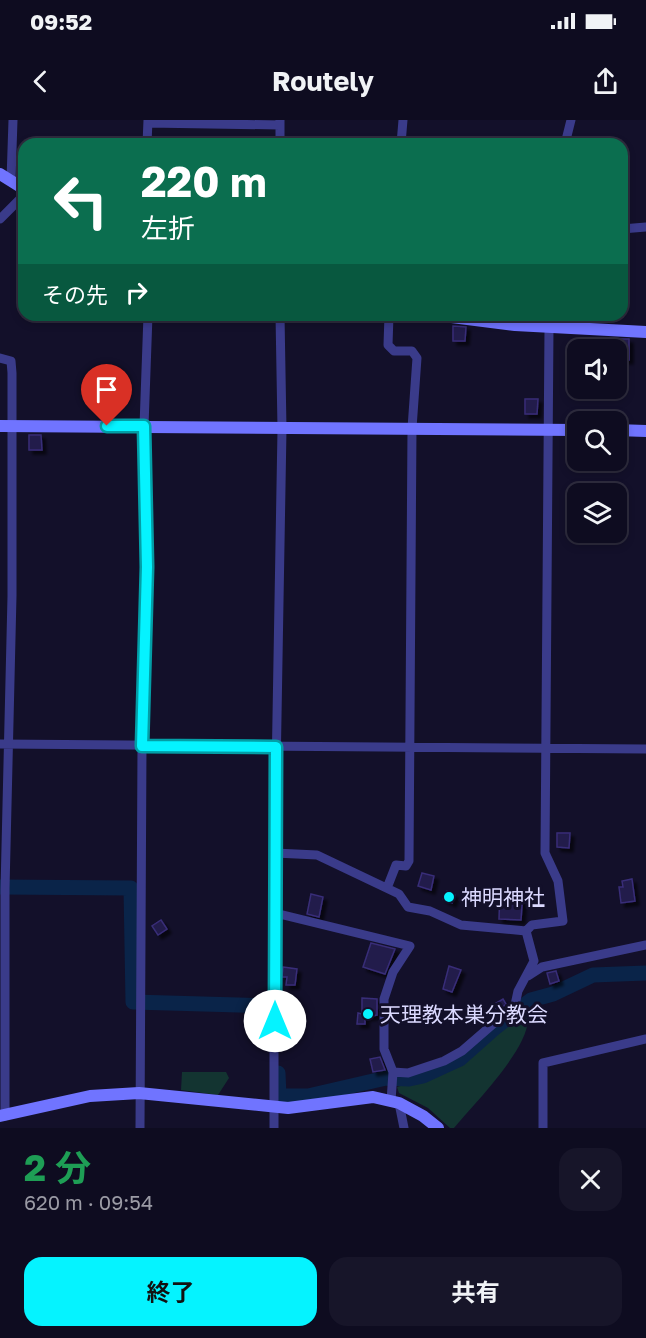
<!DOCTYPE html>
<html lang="ja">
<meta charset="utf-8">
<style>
:root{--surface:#0e0c20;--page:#171529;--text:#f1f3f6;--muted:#9b9ba5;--line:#2e2c3e;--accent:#05f3ff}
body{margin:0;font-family:"Golos Text","Noto Sans JP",sans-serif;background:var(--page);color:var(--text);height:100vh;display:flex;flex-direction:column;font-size:22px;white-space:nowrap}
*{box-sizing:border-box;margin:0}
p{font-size:20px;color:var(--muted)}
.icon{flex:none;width:33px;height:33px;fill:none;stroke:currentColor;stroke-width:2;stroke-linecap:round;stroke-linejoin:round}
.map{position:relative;height:1008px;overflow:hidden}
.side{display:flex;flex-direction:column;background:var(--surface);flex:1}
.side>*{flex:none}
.banner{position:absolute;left:18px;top:18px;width:610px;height:183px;border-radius:18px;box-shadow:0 3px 9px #0003,0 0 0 2px var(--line);background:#0b6e4f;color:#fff;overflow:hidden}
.tools{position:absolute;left:567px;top:219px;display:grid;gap:12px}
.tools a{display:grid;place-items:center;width:60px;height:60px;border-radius:12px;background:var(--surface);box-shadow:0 3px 9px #0003,0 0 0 2px var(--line);font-size:30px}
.pin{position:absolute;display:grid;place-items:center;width:51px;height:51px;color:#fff;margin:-62px -26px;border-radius:50% 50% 50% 0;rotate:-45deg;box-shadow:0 0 6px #0007}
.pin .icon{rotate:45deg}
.me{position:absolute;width:66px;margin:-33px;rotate:0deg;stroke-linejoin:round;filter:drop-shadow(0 0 4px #0008)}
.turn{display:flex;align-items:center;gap:21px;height:126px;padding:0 24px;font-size:27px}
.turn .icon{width:78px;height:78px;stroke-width:2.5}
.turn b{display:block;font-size:42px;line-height:51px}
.then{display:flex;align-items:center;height:57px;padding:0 24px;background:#0003;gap:12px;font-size:22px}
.round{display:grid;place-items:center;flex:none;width:63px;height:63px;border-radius:18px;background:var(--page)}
.head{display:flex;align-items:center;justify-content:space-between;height:102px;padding:0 24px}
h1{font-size:36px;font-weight:700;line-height:45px;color:#1e9e55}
.button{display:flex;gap:12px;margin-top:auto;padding:12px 24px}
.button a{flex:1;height:69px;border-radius:18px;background:var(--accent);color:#111;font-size:24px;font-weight:700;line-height:69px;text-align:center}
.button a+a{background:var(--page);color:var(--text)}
.status{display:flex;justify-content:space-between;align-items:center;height:42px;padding:0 30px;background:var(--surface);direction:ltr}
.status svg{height:16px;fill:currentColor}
header{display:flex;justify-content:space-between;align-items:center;height:78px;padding:0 24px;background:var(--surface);font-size:27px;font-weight:700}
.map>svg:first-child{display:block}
.green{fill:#133431}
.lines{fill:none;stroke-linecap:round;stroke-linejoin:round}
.river{stroke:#0a2449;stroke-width:15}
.building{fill:#231c4b;stroke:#382d78;stroke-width:1.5;filter:url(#shadow)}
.street{stroke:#3a3b8a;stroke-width:9}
.secondary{stroke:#7074ff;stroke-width:12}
.route-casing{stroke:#039ea6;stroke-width:15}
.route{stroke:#05f3ff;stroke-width:10}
.poi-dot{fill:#05f3ff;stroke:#13102a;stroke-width:2}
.labels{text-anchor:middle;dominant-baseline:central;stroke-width:6;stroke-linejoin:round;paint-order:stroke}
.poi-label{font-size:21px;fill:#dbd9ff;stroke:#13102a;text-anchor:start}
</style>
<div class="status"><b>09:52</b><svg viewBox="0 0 49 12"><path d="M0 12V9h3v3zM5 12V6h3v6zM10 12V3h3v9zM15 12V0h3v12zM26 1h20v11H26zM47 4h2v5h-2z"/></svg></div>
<header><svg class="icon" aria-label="back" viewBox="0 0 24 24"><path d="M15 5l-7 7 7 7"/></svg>Routely<svg class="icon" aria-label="share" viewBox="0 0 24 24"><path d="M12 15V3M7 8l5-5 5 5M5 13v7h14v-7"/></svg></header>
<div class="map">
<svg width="646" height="1008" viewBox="0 0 646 1008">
<defs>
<filter id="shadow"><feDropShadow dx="4" dy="4" stdDeviation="1.5" flood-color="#0009"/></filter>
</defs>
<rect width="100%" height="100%" fill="#13102a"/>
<!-- green -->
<path class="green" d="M521,894L527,895C535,923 472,986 454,1008H450L428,988L399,973L397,967C420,960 446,952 467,938C487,925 496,907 521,894Z
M182,952H226L229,958L218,975L181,970Z"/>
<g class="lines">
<!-- river -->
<path class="river" d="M0,767L131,768L133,882L278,886V896
M278,953L279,976H308L386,958L409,959L423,956L460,939L496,907L531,880L553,874L593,855L646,853"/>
</g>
<!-- building -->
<path class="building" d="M20,144H24V163L18,162Z
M453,206L466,207L465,221H453Z
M616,219H629V240L616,239Z
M525,279H538L537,294H525Z
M29,315H41L42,330H29Z
M557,713H570L569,728L557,727Z
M422,753L434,756L431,770L418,766Z
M632,759L635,781L621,783L619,767H623L622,761Z
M500,770L523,771L521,800L499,799Z
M447,771L455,775L452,783L443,779Z
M311,774L323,777L319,797L307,794Z
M161,800L167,809L158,815L152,806Z
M371,823L395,829L385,854L363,847Z
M449,846L461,850L452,872L443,869Z
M283,847L297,849L295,865H286L287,857H282Z
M556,851L559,861L550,864L547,853Z
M362,878L377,879V895L365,897V904H357L358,893L362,894Z
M503,879L506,884L498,891L493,885Z
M380,937L385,950L373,952L370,939Z"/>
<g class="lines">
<!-- street -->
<path class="street" d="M148,3L280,5
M147,24L148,0
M280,24V0
M401,24L403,0
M565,24L571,0
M11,60L13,0
M0,99L24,75
M622,109L646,107
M0,238L11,241L12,253V476L5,769V996
M0,624L646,629
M275,733L317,735L399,774L408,787L430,791L461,805L526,811L532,805L563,801L558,761L545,733L549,208
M387,768L396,745L406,746L409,741L412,308L417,238L412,231H394L388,225L389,195
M275,793L410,826L393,852L384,879V929L393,952L391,981
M528,856L542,847L646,825
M393,952L408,953L444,941L462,931L515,885L518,871L534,841L526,811
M399,983L404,1008
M140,1008L142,626L147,447L144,306L148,195
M274,1008V769L282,309L280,195
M543,1008V943L646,919"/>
<!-- secondary -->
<path class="secondary" d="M0,54L24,69
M436,195L515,205L646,212
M0,306L578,310
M616,310L646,311
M0,996L90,976L139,973L288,988L373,977L399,983L423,996L438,1008"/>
</g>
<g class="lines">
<defs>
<path id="route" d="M107,306H144L147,447L142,626L276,627L275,901"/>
</defs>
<!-- route casing -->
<use href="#route" class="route-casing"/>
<!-- route -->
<use href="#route" class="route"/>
</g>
<!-- markers -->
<g class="poi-dot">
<circle cx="449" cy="777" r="6"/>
<circle cx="368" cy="894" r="6"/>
</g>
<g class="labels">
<!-- poi labels -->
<g class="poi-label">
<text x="461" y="777">神明神社</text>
<text x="380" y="894">天理教本巣分教会</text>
</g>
</g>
</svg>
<div class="tools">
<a><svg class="icon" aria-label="sound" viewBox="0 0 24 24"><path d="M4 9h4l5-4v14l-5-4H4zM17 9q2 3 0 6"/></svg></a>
<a><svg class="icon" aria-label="search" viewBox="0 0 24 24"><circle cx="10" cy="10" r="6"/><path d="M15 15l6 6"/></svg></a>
<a><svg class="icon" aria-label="layers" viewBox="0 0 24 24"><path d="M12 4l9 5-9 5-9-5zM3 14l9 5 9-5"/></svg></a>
</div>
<div class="pin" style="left:107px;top:306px;background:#d93025"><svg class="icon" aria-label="arrive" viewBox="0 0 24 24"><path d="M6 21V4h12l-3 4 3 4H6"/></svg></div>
<svg class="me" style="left:275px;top:901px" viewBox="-20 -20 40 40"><circle r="19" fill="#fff"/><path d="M0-13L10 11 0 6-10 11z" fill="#05f3ff"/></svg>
<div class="banner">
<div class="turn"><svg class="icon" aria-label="left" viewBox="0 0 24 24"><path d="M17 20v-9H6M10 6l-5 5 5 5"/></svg><div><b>220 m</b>左折</div></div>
<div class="then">その先<svg class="icon" aria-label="right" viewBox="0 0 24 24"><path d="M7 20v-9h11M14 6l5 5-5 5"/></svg></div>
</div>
</div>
<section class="side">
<div class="head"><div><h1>2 分</h1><p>620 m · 09:54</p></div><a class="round"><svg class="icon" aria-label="close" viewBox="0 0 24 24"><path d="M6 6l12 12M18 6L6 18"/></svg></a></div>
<div class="button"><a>終了</a><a>共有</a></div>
</section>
